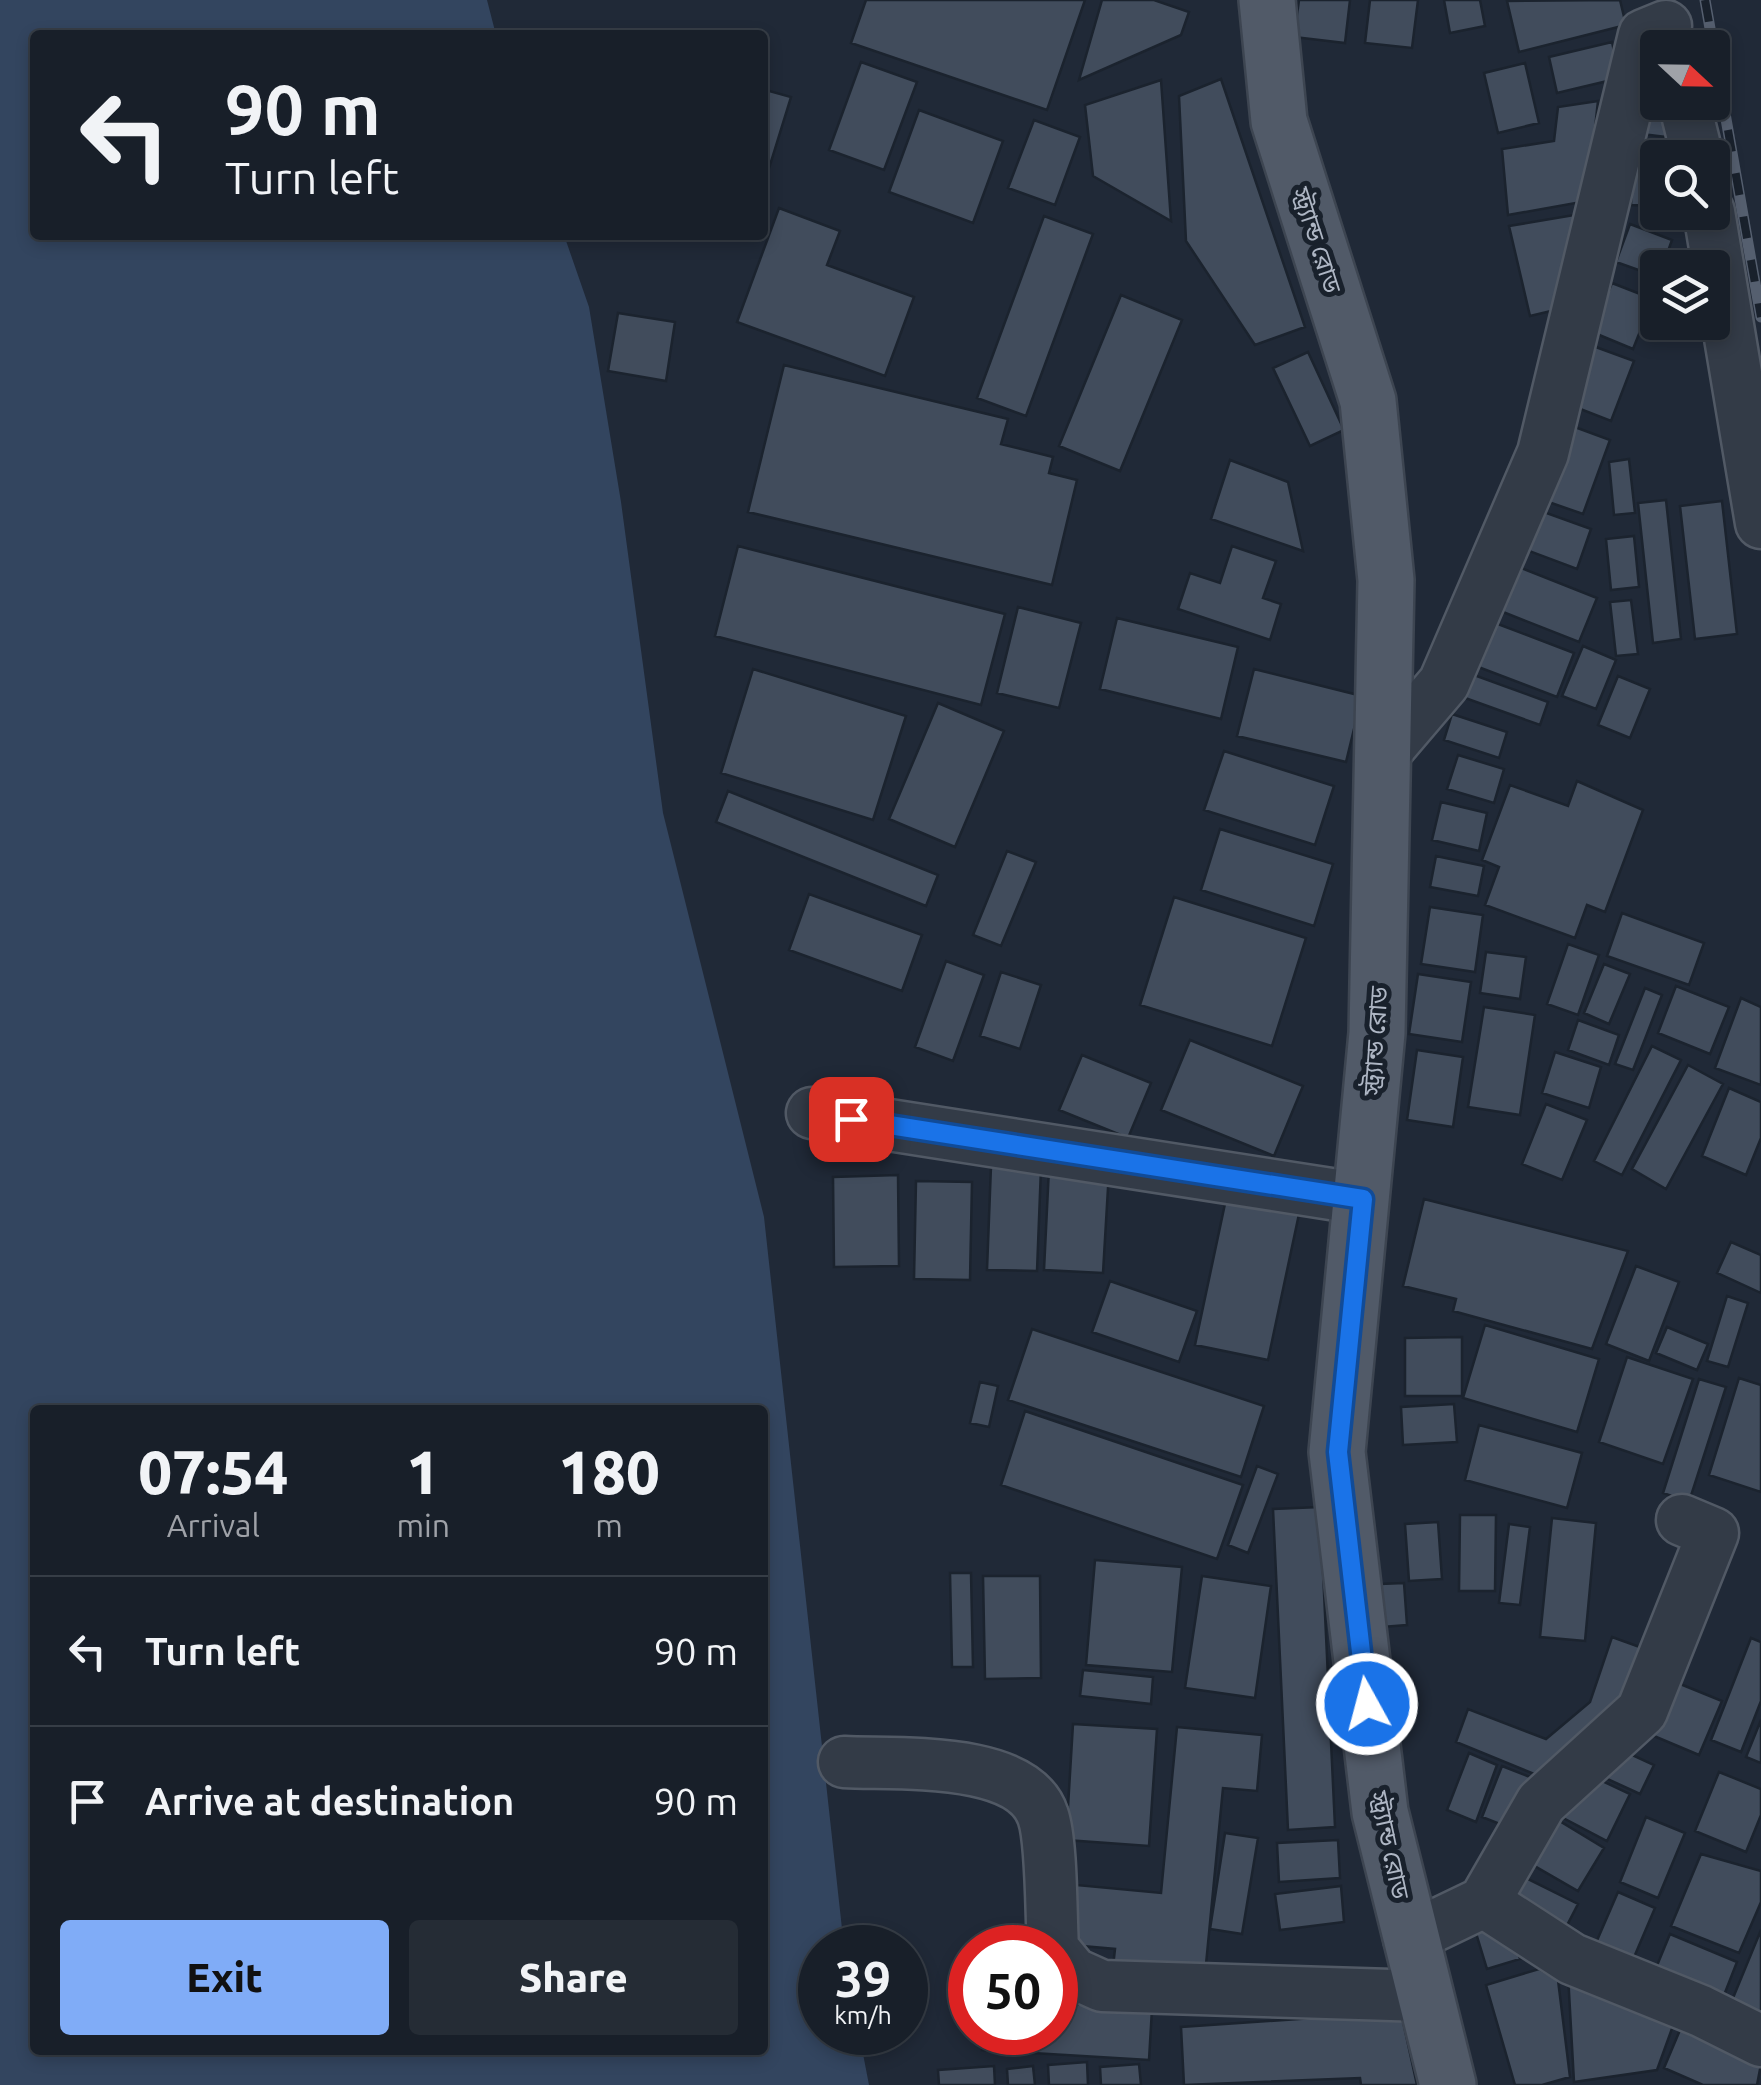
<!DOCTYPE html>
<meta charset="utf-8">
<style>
:root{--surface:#181f29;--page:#252c35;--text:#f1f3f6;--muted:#9fa2a8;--line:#363d46;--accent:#80acf7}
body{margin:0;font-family:Ubuntu,"Noto Sans Bengali",sans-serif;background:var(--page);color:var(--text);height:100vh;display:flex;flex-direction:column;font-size:38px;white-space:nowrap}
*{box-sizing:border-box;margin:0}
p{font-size:32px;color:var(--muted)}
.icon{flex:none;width:55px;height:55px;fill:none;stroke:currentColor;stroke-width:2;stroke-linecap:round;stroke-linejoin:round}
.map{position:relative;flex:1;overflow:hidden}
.sheet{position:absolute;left:30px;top:1405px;width:738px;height:650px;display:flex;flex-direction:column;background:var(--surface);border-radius:10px;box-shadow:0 5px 15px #0003,0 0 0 2px var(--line)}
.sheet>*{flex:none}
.hud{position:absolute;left:30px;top:30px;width:738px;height:210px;border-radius:10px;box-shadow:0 5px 15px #0003,0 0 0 2px var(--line);background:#181f29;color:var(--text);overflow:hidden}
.needle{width:65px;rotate:112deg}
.fabs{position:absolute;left:1640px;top:30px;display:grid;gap:20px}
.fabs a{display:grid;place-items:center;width:90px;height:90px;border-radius:10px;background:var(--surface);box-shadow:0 5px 15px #0003,0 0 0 2px var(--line);font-size:50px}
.speed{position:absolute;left:798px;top:1925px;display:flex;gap:20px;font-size:50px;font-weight:700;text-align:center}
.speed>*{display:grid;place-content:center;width:130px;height:130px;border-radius:50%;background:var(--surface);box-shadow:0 5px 15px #0003,0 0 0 2px var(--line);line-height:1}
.speed small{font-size:25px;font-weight:400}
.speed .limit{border:15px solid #d22;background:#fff;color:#111}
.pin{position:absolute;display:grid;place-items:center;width:85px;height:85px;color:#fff;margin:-42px;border-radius:20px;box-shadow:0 5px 15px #0006}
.me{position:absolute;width:110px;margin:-55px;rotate:353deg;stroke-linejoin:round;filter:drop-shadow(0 0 8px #0008)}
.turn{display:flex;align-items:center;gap:35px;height:210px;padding:0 30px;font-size:45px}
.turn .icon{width:130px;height:130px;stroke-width:2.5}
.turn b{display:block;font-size:70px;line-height:85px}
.eta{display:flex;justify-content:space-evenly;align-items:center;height:170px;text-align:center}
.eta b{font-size:60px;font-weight:800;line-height:70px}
.primary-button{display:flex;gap:20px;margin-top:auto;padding:20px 30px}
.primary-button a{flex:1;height:115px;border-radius:10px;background:var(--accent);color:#111;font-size:40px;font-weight:800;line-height:115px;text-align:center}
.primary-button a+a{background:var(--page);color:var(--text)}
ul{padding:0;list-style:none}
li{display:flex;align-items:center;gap:30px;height:150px;padding:0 30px;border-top:2px solid var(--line)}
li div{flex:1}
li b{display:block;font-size:38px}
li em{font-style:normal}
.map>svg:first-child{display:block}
.water{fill:#33455f;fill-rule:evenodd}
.building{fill:#414c5c;stroke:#1b232e;stroke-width:2.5}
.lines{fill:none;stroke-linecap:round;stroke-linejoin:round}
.minor-casing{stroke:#515965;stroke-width:55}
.major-casing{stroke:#3d4551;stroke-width:60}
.minor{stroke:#333b47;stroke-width:50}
.major{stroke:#515a68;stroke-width:55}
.rail-casing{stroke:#555f6f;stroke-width:11}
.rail{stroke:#19212c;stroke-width:8;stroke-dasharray:22;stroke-linecap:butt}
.route-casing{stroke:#114b97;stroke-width:25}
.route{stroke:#1a73e8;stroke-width:18}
.labels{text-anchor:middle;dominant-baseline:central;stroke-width:10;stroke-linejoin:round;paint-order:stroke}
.street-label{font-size:25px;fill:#aeb6c4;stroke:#19212c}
</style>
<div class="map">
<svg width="1761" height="2085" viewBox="0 0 1761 2085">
<rect width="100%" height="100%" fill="#202937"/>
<!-- water -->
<path class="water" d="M0,0H487L496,35H35V235H564L589,307L621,502L663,813L764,1217L844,1947L820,1948V2032L859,2033L869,2085H0ZM35,1410H762V2050H35Z"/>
<!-- building -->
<path class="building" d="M866,0H1085L1047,110L851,43Z
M1102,0H1154L1189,12L1181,35L1079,80Z
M1299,0H1350L1345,43L1294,37Z
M1370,0H1418L1412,48L1365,43Z
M1444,0H1480L1485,26L1450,33Z
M1620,0L1626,25L1519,52L1507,1Z
M1612,42L1620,78L1557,93L1549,57Z
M861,62L917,82L884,170L829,150Z
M1525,63L1539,123L1498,133L1484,73Z
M1221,79L1305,327L1255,345L1186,241L1179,96Z
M1161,80L1171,221L1093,176L1085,105Z
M1649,87L1658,88V102H1670L1666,137L1642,134Z
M762,89L791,97L762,191Z
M1598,101L1587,201L1508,215L1502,149L1554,141L1558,107Z
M919,110L1003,141L973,223L889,192Z
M1034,120L1080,137L1055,205L1008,188Z
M1632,147H1666V158H1658V206L1631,205Z
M779,208L840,231L827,265L914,297L885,376L737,322Z
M1580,214L1568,307L1530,316L1509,226Z
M1044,216L1093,234L1026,416L977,398Z
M1630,224L1672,240L1662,268H1658V277L1616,262Z
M1612,283L1653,299L1633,349L1592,332Z
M1121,295L1182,320L1120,471L1059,446Z
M618,313L675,322L666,381L608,371Z
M1593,346L1634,361L1611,421L1570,405Z
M1308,352L1344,430L1310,446L1273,368Z
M784,365L1008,419L1001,444L1053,457L1049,473L1077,480L1052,585L748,512Z
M1564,423L1610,440L1583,514L1537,498Z
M1629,459L1635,513L1614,515L1609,462Z
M1230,460L1288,482L1303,551L1211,519Z
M1666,500L1681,639L1653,643L1638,503Z
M1722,501L1737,634L1695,639L1680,506Z
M1530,507L1591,529L1577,569L1516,546Z
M1634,536L1639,587L1611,590L1606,539Z
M738,546L1005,614L981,705L715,636Z
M1232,546L1276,561L1263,598L1281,604L1270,640L1178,609L1190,573L1220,583Z
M1506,562L1597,598L1579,642L1488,606Z
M1631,600L1638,654L1616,656L1610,602Z
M1018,607L1081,623L1059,708L997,693Z
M1117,618L1238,647L1221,719L1100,689Z
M1490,621L1574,653L1557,697L1473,665Z
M1583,646L1616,660L1596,709L1562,696Z
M753,669L906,716L873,820L721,773Z
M1254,669L1362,696L1346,762L1237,736Z
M1463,671L1548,702L1540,725L1454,694Z
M1618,676L1650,689L1630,738L1598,725Z
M938,703L1004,731L955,847L889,819Z
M1452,714L1507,732L1499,758L1444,740Z
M1224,751L1334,786L1315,845L1204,810Z
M1458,755L1504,769L1494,803L1447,789Z
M1577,781L1643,810L1605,912L1587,905L1575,938L1485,905L1499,867L1482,860L1510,785L1568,806Z
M728,791L938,875L926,906L716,822Z
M1441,802L1487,813L1479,851L1432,840Z
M1220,829L1333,864L1314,926L1201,890Z
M1007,851L1036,862L1001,946L973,935Z
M1436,856L1484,866L1478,896L1430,887Z
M809,894L922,935L902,991L789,950Z
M1174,897L1306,938L1272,1046L1140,1005Z
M1430,907L1483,915L1475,972L1421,964Z
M1622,913L1704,943L1689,985L1607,956Z
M1568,944L1599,955L1578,1015L1547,1004Z
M1486,952L1526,957L1520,999L1480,993Z
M946,961L984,975L953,1061L915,1047Z
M1604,964L1630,974L1609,1024L1584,1013Z
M1001,972L1041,985L1020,1049L980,1036Z
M1418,974L1471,982L1462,1042L1409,1034Z
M1676,986L1729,1007L1710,1054L1658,1033Z
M1645,988L1662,995L1633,1070L1615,1064Z
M1741,998L1761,1007V1085L1715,1068Z
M1484,1007L1535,1015L1520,1115L1468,1107Z
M1578,1020L1619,1035L1609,1065L1568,1050Z
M1190,1040L1303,1086L1274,1156L1161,1110Z
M1652,1046L1681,1060L1622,1175L1594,1161Z
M1417,1050L1463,1057L1453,1127L1407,1120Z
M1555,1052L1601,1067L1589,1108L1542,1093Z
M1082,1055L1151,1083L1128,1138L1059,1110Z
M1688,1065L1723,1084L1666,1189L1632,1169Z
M1729,1088L1761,1102V1138L1746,1175L1702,1156Z
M1546,1104L1587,1120L1562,1180L1522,1164Z
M991,1166L1041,1168L1037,1271L987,1270Z
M1049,1168L1109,1171L1103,1273L1044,1270Z
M898,1175L899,1266L834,1267L833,1177Z
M916,1181L972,1182L970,1280L914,1279Z
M1226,1199L1299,1214L1268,1360L1195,1345Z
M1424,1199L1628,1251L1592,1349L1453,1311L1456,1299L1403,1286Z
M1731,1242L1761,1255V1293L1717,1273Z
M1636,1266L1679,1282L1649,1361L1606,1344Z
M1110,1281L1197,1311L1179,1362L1092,1332Z
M1727,1296L1748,1303L1728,1367L1707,1361Z
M1485,1325L1599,1359L1577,1432L1463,1398Z
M1667,1327L1708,1344L1697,1370L1656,1353Z
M1032,1329L1264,1406L1241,1477L1008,1400Z
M1462,1337V1396H1405V1338Z
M1627,1357L1693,1379L1663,1464L1599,1442Z
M1739,1378L1761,1385V1492L1709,1475Z
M1699,1379L1726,1387L1689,1502L1663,1493Z
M980,1382L998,1386L989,1427L970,1423Z
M1454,1404L1457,1442L1403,1445L1401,1407Z
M1025,1411L1243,1485L1217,1559L1001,1485Z
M1479,1425L1582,1453L1567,1508L1465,1480Z
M1257,1466L1278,1474L1248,1553L1228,1545Z
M1320,1507L1335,1827L1288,1830L1273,1509Z
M1460,1515H1496L1495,1591H1459Z
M1552,1518L1596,1523L1585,1641L1540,1637Z
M1438,1522L1442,1579L1409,1581L1405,1524Z
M1509,1524L1530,1527L1520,1605L1499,1603Z
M1095,1560L1182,1567L1172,1672L1086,1665Z
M950,1573H971L973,1667H952Z
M983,1576H1040L1041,1678L985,1679Z
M1202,1576L1271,1586L1255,1698L1185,1688Z
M1404,1583L1407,1625L1382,1627L1380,1584Z
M1612,1637L1648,1650L1625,1714L1549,1780L1456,1742L1468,1709L1546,1739L1590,1702Z
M1751,1638L1761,1642V1701L1741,1752L1711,1740Z
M1083,1670L1153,1677L1151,1704L1080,1696Z
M1663,1677L1722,1701L1699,1755L1642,1731Z
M1761,1720V1763L1746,1757Z
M1073,1724L1157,1729L1149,1846L1066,1840Z
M1177,1727L1262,1735L1257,1791L1223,1788L1204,1985L1112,1976L1115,1949L1071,1945L1077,1885L1161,1893Z
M1615,1747L1654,1765L1640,1794L1588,1770Z
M1469,1753L1497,1765L1476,1822L1447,1810Z
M1502,1766L1545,1783L1510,1828L1482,1817Z
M1583,1772L1630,1794L1607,1841L1548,1810Z
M1719,1772L1761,1789V1815L1746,1852L1695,1831Z
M1543,1811L1604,1848L1578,1891L1517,1856Z
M1646,1817L1685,1833L1658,1898L1620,1882Z
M1225,1833L1258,1838L1242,1934L1210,1929Z
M1338,1840L1340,1878L1279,1882L1277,1843Z
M1701,1854L1761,1871V1902L1739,1953L1671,1926Z
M1516,1873L1578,1904L1562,1935L1500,1904Z
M1341,1886L1344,1922L1280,1930L1275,1894Z
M1618,1892L1655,1908L1629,1969L1592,1952Z
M1509,1923L1520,1959L1487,1969L1476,1933Z
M1761,1930V2030L1726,2015Z
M1670,1934L1737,1962L1719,2008L1651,1980Z
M1539,1969L1558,1980L1570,2077L1542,2085H1515L1486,1985Z
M1568,1974L1674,2023L1657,2070L1574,2082Z
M1055,2003L1152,2009L1149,2060L982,2050L983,2032H1055Z
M1401,2012L1417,2085H1361L1360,2078L1184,2085L1181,2027Z
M1680,2030L1761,2064L1757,2085H1703L1664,2068Z
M1087,2062L1088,2085H1049L1048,2065Z
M1139,2064L1141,2085H1101L1100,2067Z
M994,2066L995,2085H939L938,2070Z
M1033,2066L1035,2085H1008L1007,2069Z"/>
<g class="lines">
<defs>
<path id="minor" d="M1684,102L1698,158
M1709,212L1761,523
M1386,751L1444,683L1543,453L1644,35L1666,26
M812,1113L1363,1199
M844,1762C896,1765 1023,1755 1043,1816C1052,1841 1051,1917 1053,1948
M1484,1902L1572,1959L1701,2011L1761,2041
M1409,1938L1484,1902L1541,1803L1642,1711L1713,1533L1682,1520
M1055,1951L1073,1973L1102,1986L1424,1996"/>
<path id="major" d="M1267,0L1279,121L1368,401L1386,580L1377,1033L1337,1452L1380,1812L1448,2085"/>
</defs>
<!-- minor casing -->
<use href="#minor" class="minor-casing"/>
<!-- major casing -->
<use href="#major" class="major-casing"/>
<!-- minor -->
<use href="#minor" class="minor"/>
<!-- major -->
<use href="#major" class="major"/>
<defs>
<path id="rail" d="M1705,0L1761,317"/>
</defs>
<!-- rail casing -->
<use href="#rail" class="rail-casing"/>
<!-- rail -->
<use href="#rail" class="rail"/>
</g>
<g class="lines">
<defs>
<path id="route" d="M851,1119L1363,1199L1338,1452L1367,1704"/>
</defs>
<!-- route casing -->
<use href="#route" class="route-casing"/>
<!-- route -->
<use href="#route" class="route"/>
</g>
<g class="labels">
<!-- street labels -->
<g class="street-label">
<text transform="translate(1317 240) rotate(72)">স্ট্র্যান্ড রোড</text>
<text transform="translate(1375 1041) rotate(-86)">স্ট্র্যান্ড রোড</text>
<text transform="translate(1390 1845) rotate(78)">স্ট্র্যান্ড রোড</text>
</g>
</g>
</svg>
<div class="fabs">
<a><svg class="needle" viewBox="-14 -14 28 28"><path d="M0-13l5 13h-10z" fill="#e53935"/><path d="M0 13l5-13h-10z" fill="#9fa2a8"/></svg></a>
<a><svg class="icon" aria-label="search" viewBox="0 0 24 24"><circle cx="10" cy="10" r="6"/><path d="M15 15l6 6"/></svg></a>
<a><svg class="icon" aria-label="layers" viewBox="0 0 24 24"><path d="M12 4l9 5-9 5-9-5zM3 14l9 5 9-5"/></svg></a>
</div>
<div class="speed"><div>39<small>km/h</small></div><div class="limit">50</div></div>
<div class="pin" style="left:851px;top:1119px;background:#d93025"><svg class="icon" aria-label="arrive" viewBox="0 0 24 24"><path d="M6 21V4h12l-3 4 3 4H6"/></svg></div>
<svg class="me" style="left:1367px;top:1704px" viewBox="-20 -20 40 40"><circle r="17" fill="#1a73e8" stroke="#fff" stroke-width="3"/><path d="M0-11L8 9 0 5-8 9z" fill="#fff"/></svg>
<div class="hud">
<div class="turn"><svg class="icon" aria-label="left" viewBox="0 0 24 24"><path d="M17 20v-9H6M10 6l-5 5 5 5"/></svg><div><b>90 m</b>Turn left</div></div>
</div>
<section class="sheet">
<div class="eta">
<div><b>07:54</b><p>Arrival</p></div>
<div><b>1</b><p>min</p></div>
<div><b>180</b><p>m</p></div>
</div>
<ul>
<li><svg class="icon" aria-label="left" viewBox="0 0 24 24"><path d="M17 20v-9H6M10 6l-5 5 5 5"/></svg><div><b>Turn left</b></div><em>90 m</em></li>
<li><svg class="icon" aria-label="arrive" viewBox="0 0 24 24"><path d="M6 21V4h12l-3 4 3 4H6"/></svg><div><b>Arrive at destination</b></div><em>90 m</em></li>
</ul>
<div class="primary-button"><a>Exit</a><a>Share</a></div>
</section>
</div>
